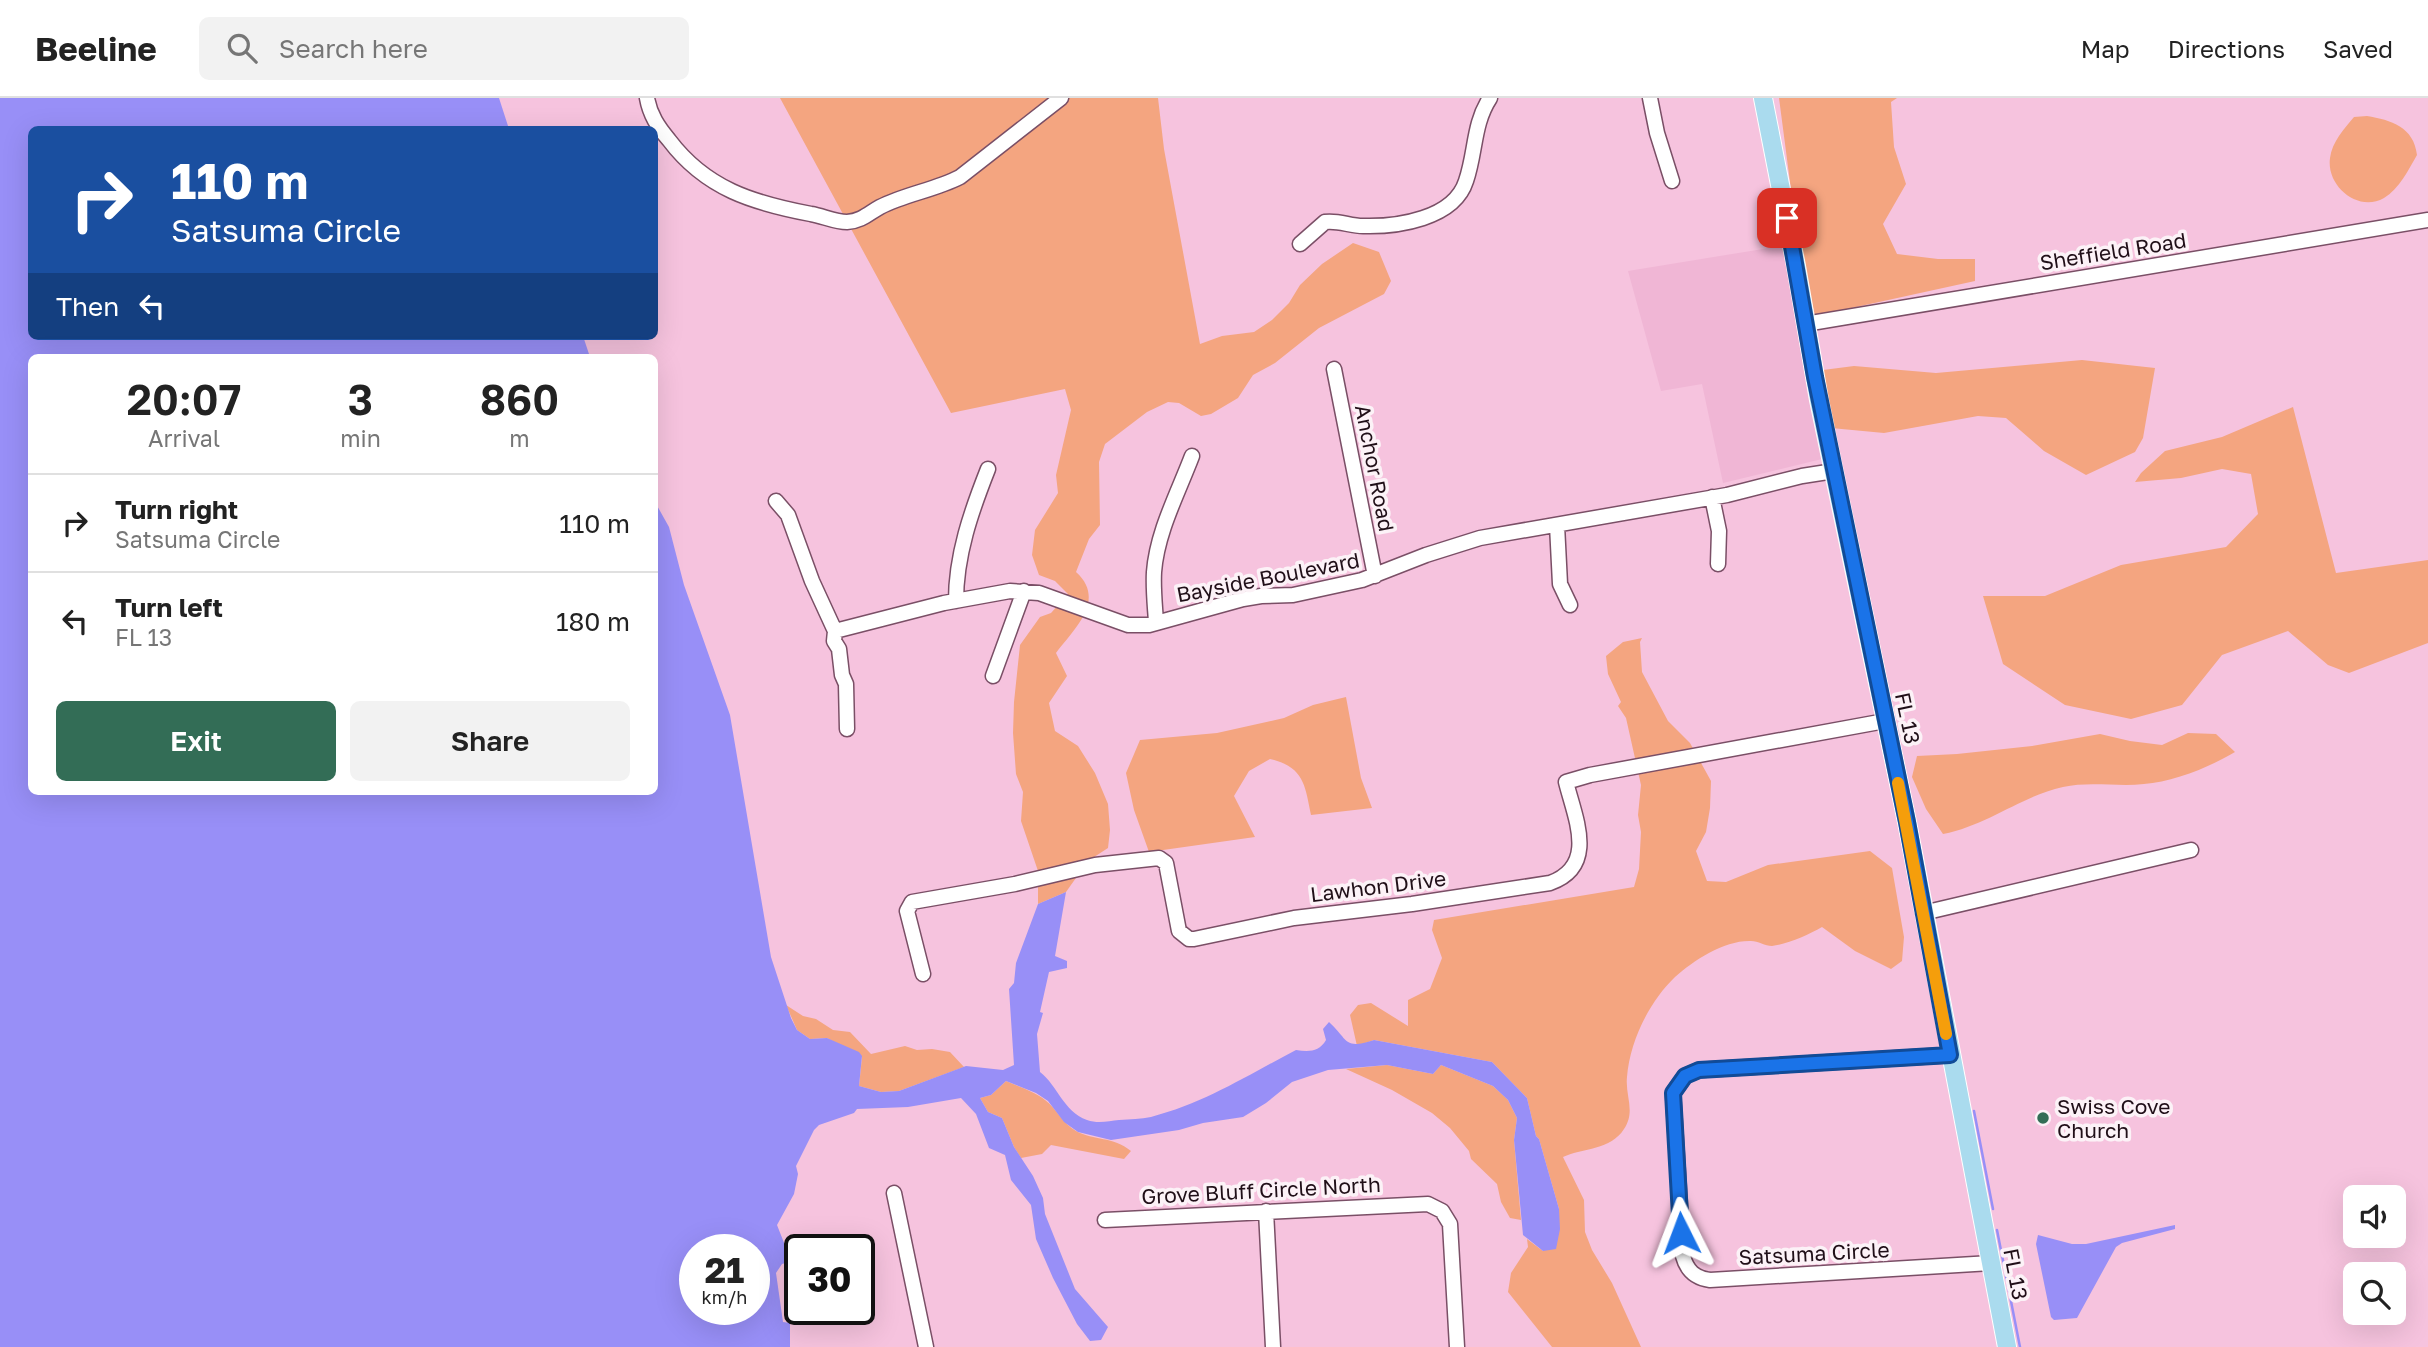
<!DOCTYPE html>
<style>
:root{--surface:#fff;--page:#f2f2f2;--text:#222;--muted:#767676;--line:#e0e0e0;--accent:#336d56}
body{margin:0;font-family:"Golos Text",sans-serif;background:var(--page);color:var(--text);height:100vh;display:flex;flex-direction:column;font-size:26px;white-space:nowrap}
*{box-sizing:border-box;margin:0}
p{font-size:23px;color:var(--muted)}
.icon{flex:none;width:38px;height:38px;fill:none;stroke:currentColor;stroke-width:2;stroke-linecap:round;stroke-linejoin:round}
.map{position:relative;flex:1;overflow:hidden}
.details{position:absolute;left:28px;top:256px;width:630px;height:441px;display:flex;flex-direction:column;background:var(--surface);border-radius:10px;box-shadow:0 7px 28px #0002}
.details>*{flex:none}
.banner{position:absolute;left:28px;top:28px;width:630px;height:214px;border-radius:10px;box-shadow:0 7px 28px #0002;background:#1a4fa0;color:#fff;overflow:hidden}
.buttons{position:absolute;left:2343px;top:1087px;display:grid;gap:14px}
.buttons a{display:grid;place-items:center;width:63px;height:63px;border-radius:10px;background:var(--surface);box-shadow:0 7px 28px #0002;font-size:35px}
.speed{position:absolute;left:679px;top:1136px;display:flex;gap:14px;font-size:35px;font-weight:700;text-align:center}
.speed>*{display:grid;place-content:center;width:91px;height:91px;border-radius:50%;background:var(--surface);box-shadow:0 7px 28px #0002;line-height:1}
.speed small{font-size:18px;font-weight:400}
.speed .limit{border:4px solid #111;border-radius:10px;background:#fff;color:#111}
.pin{position:absolute;display:grid;place-items:center;width:60px;height:60px;color:#fff;margin:-30px;border-radius:14px;box-shadow:0 4px 10px #0006}
.me{position:absolute;width:77px;margin:-38px;rotate:357deg;stroke-linejoin:round;filter:drop-shadow(0 0 5px #0008)}
.turn{display:flex;align-items:center;gap:24px;height:147px;padding:0 28px;font-size:32px}
.turn .icon{width:91px;height:91px;stroke-width:2.5}
.turn b{display:block;font-size:49px;line-height:60px}
.then{display:flex;align-items:center;height:66px;padding:0 28px;background:#0003;gap:14px;font-size:26px}
.eta{display:flex;justify-content:space-evenly;align-items:center;height:119px;text-align:center}
.eta b{font-size:42px;font-weight:600;line-height:49px}
.button{display:flex;gap:14px;margin-top:auto;padding:14px 28px}
.button a{flex:1;height:80px;border-radius:10px;background:var(--accent);color:#fff;font-size:28px;font-weight:600;line-height:80px;text-align:center}
.button a+a{background:var(--page);color:var(--text)}
ul{padding:0;list-style:none}
li{display:flex;align-items:center;gap:21px;height:98px;padding:0 28px;border-top:2px solid var(--line)}
li div{flex:1}
li b{display:block;font-size:26px}
li em{font-style:normal}
header{display:flex;align-items:center;gap:42px;box-sizing:border-box;height:98px;padding:0 35px;background:var(--surface);border-bottom:2px solid var(--line)}
header strong{font-size:33px}
nav{display:flex;gap:38px;margin-inline-start:auto;font-size:24px}
.search{width:490px;height:63px;background:var(--page);display:flex;align-items:center;gap:18px;box-sizing:border-box;padding:0 24px;border-radius:10px;color:var(--muted);font-size:26px}
.map>svg:first-child{display:block}
.built{fill:#f0b6d5}
.green{fill:#f4a580}
.water{fill:#988ff7;fill-rule:evenodd}
.lines{fill:none;stroke-linecap:round;stroke-linejoin:round}
.stream{stroke:#988ff7;stroke-width:2.5}
.minor-casing{stroke:#7a4f66;stroke-width:17}
.major-casing{stroke:#fff;stroke-width:20}
.minor{stroke:#fff;stroke-width:14}
.major{stroke:#aadbee;stroke-width:18}
.route-casing{stroke:#114b97;stroke-width:18}
.route{stroke:#1a73e8;stroke-width:12}
.slow{stroke:#f59e0b;stroke-width:12}
.poi-dot{fill:#336d56;stroke:#fcf2f7;stroke-width:2.5}
.labels{text-anchor:middle;dominant-baseline:central;stroke-width:7;stroke-linejoin:round;paint-order:stroke}
.street-label{font-size:21px;fill:#200f18;stroke:#fcf2f7}
.poi-label{font-size:21px;fill:#200f18;stroke:#fcf2f7;text-anchor:start}
</style>
<header>
<strong>Beeline</strong>
<div class="search"><svg class="icon" aria-label="search" viewBox="0 0 24 24"><circle cx="10" cy="10" r="6"/><path d="M15 15l6 6"/></svg>Search here</div>
<nav><a>Map</a><a>Directions</a><a>Saved</a></nav>
</header>
<div class="map">
<svg width="2428" height="1249" viewBox="0 0 2428 1249">
<rect width="100%" height="100%" fill="#f6c3de"/>
<!-- built -->
<path class="built" d="M1787,147L1826,360L1723,385L1702,286L1661,293L1628,173Z"/>
<!-- green -->
<path class="green" d="M780,0H1158L1164,51L1200,246L1222,238L1254,234L1272,222L1289,205L1300,187L1322,166L1353,145L1379,154L1391,183L1384,196L1319,230L1275,265L1253,277L1238,300L1211,316L1201,318L1179,305L1168,304L1147,314L1105,346L1099,364L1100,427L1089,441L1076,474C1107,502 1074,531 1056,555L1067,578L1049,605L1055,633L1078,648L1095,675L1108,706L1110,732L1108,750L1088,763L1066,794L1038,806V773L1021,723L1023,694L1016,676L1013,635L1014,604L1020,547L1040,519L1051,515L1068,496L1055,483L1039,477L1032,457L1035,432L1058,395L1056,377L1071,312L1065,291L951,315Z
M1779,0H1897L1891,4L1894,49L1906,86L1883,126L1897,156L1938,161H1975V183L1815,218L1798,145Z
M2367,18C2391,22 2414,29 2417,57C2409,71 2399,91 2384,100C2358,115 2326,88 2330,60C2332,44 2344,31 2354,19Z
M2082,262L2155,270L2143,340L2135,354L2086,377L2044,353L2006,320L1978,318L1884,335L1831,330L1823,272L1854,268L1936,275Z
M2293,309L2336,475L2428,462V545L2349,575L2328,567L2288,533L2222,557L2182,607L2131,621L2065,607L2003,566L1983,498H2045L2121,467L2226,449L2258,416L2251,376L2222,371L2181,380L2135,384L2141,375L2165,353L2222,339Z
M1642,540L1640,544L1642,574L1668,623L1690,645L1711,683L1710,710L1706,734L1696,753L1707,783L1726,784L1768,767L1870,753L1892,770L1904,839L1902,863L1891,871L1855,853L1822,829C1808,837 1788,846 1772,848C1765,848 1758,843 1751,843C1725,842 1694,862 1675,879C1649,904 1630,943 1627,979C1625,998 1636,1013 1624,1031C1611,1052 1583,1050 1563,1059L1584,1102L1585,1134L1592,1152L1612,1185L1641,1249H1552L1508,1194L1511,1175L1528,1149L1527,1141L1543,1153L1559,1111L1539,1041L1536,1038L1527,1000L1492,964L1374,942L1357,948L1350,917L1358,907L1371,905L1408,928V902L1430,891L1442,860L1432,832L1434,822L1634,789L1639,771L1641,734L1638,717L1641,687L1626,620L1618,608L1621,604L1608,576L1606,558L1623,544Z
M1346,599L1361,680L1372,710L1311,717C1305,687 1304,669 1270,661L1249,673L1234,698L1255,739L1149,754L1134,712L1126,675L1140,642L1217,635L1284,620L1313,607Z
M2188,635L2216,636L2235,654C2210,669 2173,684 2144,686C2118,689 2089,683 2063,689C2021,698 1988,727 1943,736L1926,711L1912,679L1917,658L1957,656L2032,648L2100,636L2130,643L2162,647Z
M786,907L803,918L816,921L833,932L850,934L871,956L905,948L917,952L932,951L950,954L964,969L899,993L881,994L859,988L862,959L827,940L810,941L797,932Z
M1387,967L1433,976L1441,967L1493,988L1508,1002L1517,1020L1514,1042L1521,1122L1510,1120L1501,1104L1497,1086L1471,1061L1469,1053L1450,1030L1432,1015L1392,992L1346,971Z
M1006,983C1019,989 1034,993 1045,1002C1057,1011 1062,1025 1076,1033C1094,1043 1113,1038 1131,1053L1124,1061L1051,1047L1042,1056L1021,1060L1014,1049L1002,1020L988,1014L980,1000L991,997Z"/>
<!-- water -->
<path class="water" d="M0,0H499L509,31L32,32V238H583L590,259H32V693H654L655,404L669,429L684,487L730,617L771,859L791,920L797,932L810,941L827,940L859,954L862,958L859,988L881,994L899,993L966,968L1003,972L1014,967L1009,891L1014,885L1016,865L1038,806L1066,794L1055,858L1067,863V870L1049,874L1040,914L1043,915L1037,936L1040,974C1058,988 1063,1013 1087,1022C1098,1026 1109,1023 1119,1022C1130,1021 1141,1021 1151,1019C1205,1005 1248,977 1296,952C1309,954 1319,954 1326,942L1323,931L1329,924C1349,942 1343,952 1374,942L1492,964L1527,1000L1536,1038L1539,1041L1559,1111L1560,1131L1556,1151L1543,1153L1523,1137L1514,1042L1517,1020L1508,1002L1493,988L1441,967L1433,976L1387,967L1328,972L1292,984L1266,1005L1243,1019L1203,1025L1179,1032L1111,1042L1078,1034L1064,1024L1048,1003L1036,995L1006,983L991,997L980,1000L988,1014L1002,1020L1014,1049L1033,1078L1043,1100L1045,1116L1075,1191L1108,1229L1101,1242L1090,1243L1077,1226L1053,1180L1036,1141L1031,1107L1011,1082L1005,1057L989,1050L976,1016L961,1000L908,1009L857,1011L854,1015L819,1027L814,1032L796,1068L798,1076L794,1096L777,1127L790,1160L789,1164L782,1166L776,1175L783,1224L790,1225V1249H0ZM695,1152H754V1211H695Z
M2175,1127V1131L2122,1145L2116,1149L2077,1220L2054,1222L2051,1219L2036,1146L2038,1137L2072,1146H2086Z"/>
<g class="lines">
<!-- stream -->
<path class="stream" d="M1974,1013L1993,1111
M1997,1132L2020,1249"/>
<defs>
<path id="minor" d="M647,0C650,17 658,29 669,42C706,91 753,105 811,116C823,118 835,124 847,124C862,123 869,115 880,109C905,96 935,92 960,79L1061,0
M1650,0L1657,35L1672,83
M1300,146L1325,124C1338,122 1350,128 1363,128C1397,129 1454,121 1466,83C1476,54 1473,26 1490,0
M1805,226L2428,122
M1334,271L1375,478
M1712,399L1719,433L1718,466
M776,403L788,417L812,483L835,533L834,543L839,551L842,577L846,586L847,631
M1557,427L1560,486L1570,507
M956,503C956,457 971,414 988,371
M1156,524C1155,508 1153,491 1154,474C1157,434 1178,395 1192,358
M835,533L944,505L1010,493L1039,495L1128,527H1149L1243,501L1261,498L1293,497L1362,482L1426,457L1480,440L1727,397L1802,378L1834,373
M993,578L1024,493
M1923,815L2191,752
M923,876L907,813L912,804L1015,786L1095,767L1159,760L1166,765L1179,833L1189,841H1194L1294,820L1412,806L1550,785C1598,768 1575,720 1566,684L1590,677L1885,623
M1950,957L1699,972L1685,978L1673,995L1683,1158C1687,1173 1695,1180 1710,1182L1991,1165
M894,1095L926,1249
M1266,1113L1273,1249
M1105,1122L1428,1106L1442,1113L1450,1126L1457,1249"/>
<path id="major" d="M1763,0L1796,168L1819,302L1907,724L2007,1249"/>
</defs>
<!-- minor casing -->
<use href="#minor" class="minor-casing"/>
<!-- major casing -->
<use href="#major" class="major-casing"/>
<!-- minor -->
<use href="#minor" class="minor"/>
<!-- major -->
<use href="#major" class="major"/>
</g>
<g class="lines">
<defs>
<path id="route" d="M1681,1135L1673,995L1685,978L1699,972L1950,957L1907,724L1815,279L1787,120"/>
</defs>
<!-- route casing -->
<use href="#route" class="route-casing"/>
<!-- route -->
<use href="#route" class="route"/>
<!-- slow -->
<path class="slow" d="M1898,685L1946,936"/>
</g>
<!-- markers -->
<circle class="poi-dot" cx="2043" cy="1020" r="7"/>
<g class="labels">
<!-- street labels -->
<g class="street-label">
<text transform="translate(2113 153) rotate(-9)">Sheffield Road</text>
<text transform="translate(1375 370) rotate(79)">Anchor Road</text>
<text transform="translate(1268 479) rotate(-11)">Bayside Boulevard</text>
<text transform="translate(1908 620) rotate(78)">FL 13</text>
<text transform="translate(1378 788) rotate(-7)">Lawhon Drive</text>
<text transform="translate(1261 1092) rotate(-3)">Grove Bluff Circle North</text>
<text transform="translate(1814 1155) rotate(-3)">Satsuma Circle</text>
<text transform="translate(2016 1176) rotate(79)">FL 13</text>
</g>
<!-- poi labels -->
<g class="poi-label">
<text x="2057" y="1008">Swiss Cove<tspan x="2057" dy="24">Church</tspan></text>
</g>
</g>
</svg>
<div class="buttons">
<a><svg class="icon" aria-label="sound" viewBox="0 0 24 24"><path d="M4 9h4l5-4v14l-5-4H4zM17 9q2 3 0 6"/></svg></a>
<a><svg class="icon" aria-label="search" viewBox="0 0 24 24"><circle cx="10" cy="10" r="6"/><path d="M15 15l6 6"/></svg></a>
</div>
<div class="speed"><div>21<small>km/h</small></div><div class="limit">30</div></div>
<div class="pin" style="left:1787px;top:120px;background:#d93025"><svg class="icon" aria-label="arrive" viewBox="0 0 24 24"><path d="M6 21V4h12l-3 4 3 4H6"/></svg></div>
<svg class="me" style="left:1681px;top:1135px" viewBox="-20 -20 40 40"><path d="M0-17L14 15 0 8-14 15z" fill="#1a73e8" stroke="#fff" stroke-width="4"/></svg>
<div class="banner">
<div class="turn"><svg class="icon" aria-label="right" viewBox="0 0 24 24"><path d="M7 20v-9h11M14 6l5 5-5 5"/></svg><div><b>110 m</b>Satsuma Circle</div></div>
<div class="then">Then<svg class="icon" aria-label="left" viewBox="0 0 24 24"><path d="M17 20v-9H6M10 6l-5 5 5 5"/></svg></div>
</div>
<section class="details">
<div class="eta">
<div><b>20:07</b><p>Arrival</p></div>
<div><b>3</b><p>min</p></div>
<div><b>860</b><p>m</p></div>
</div>
<ul>
<li><svg class="icon" aria-label="right" viewBox="0 0 24 24"><path d="M7 20v-9h11M14 6l5 5-5 5"/></svg><div><b>Turn right</b><p>Satsuma Circle</p></div><em>110 m</em></li>
<li><svg class="icon" aria-label="left" viewBox="0 0 24 24"><path d="M17 20v-9H6M10 6l-5 5 5 5"/></svg><div><b>Turn left</b><p>FL 13</p></div><em>180 m</em></li>
</ul>
<div class="button"><a>Exit</a><a>Share</a></div>
</section>
</div>
